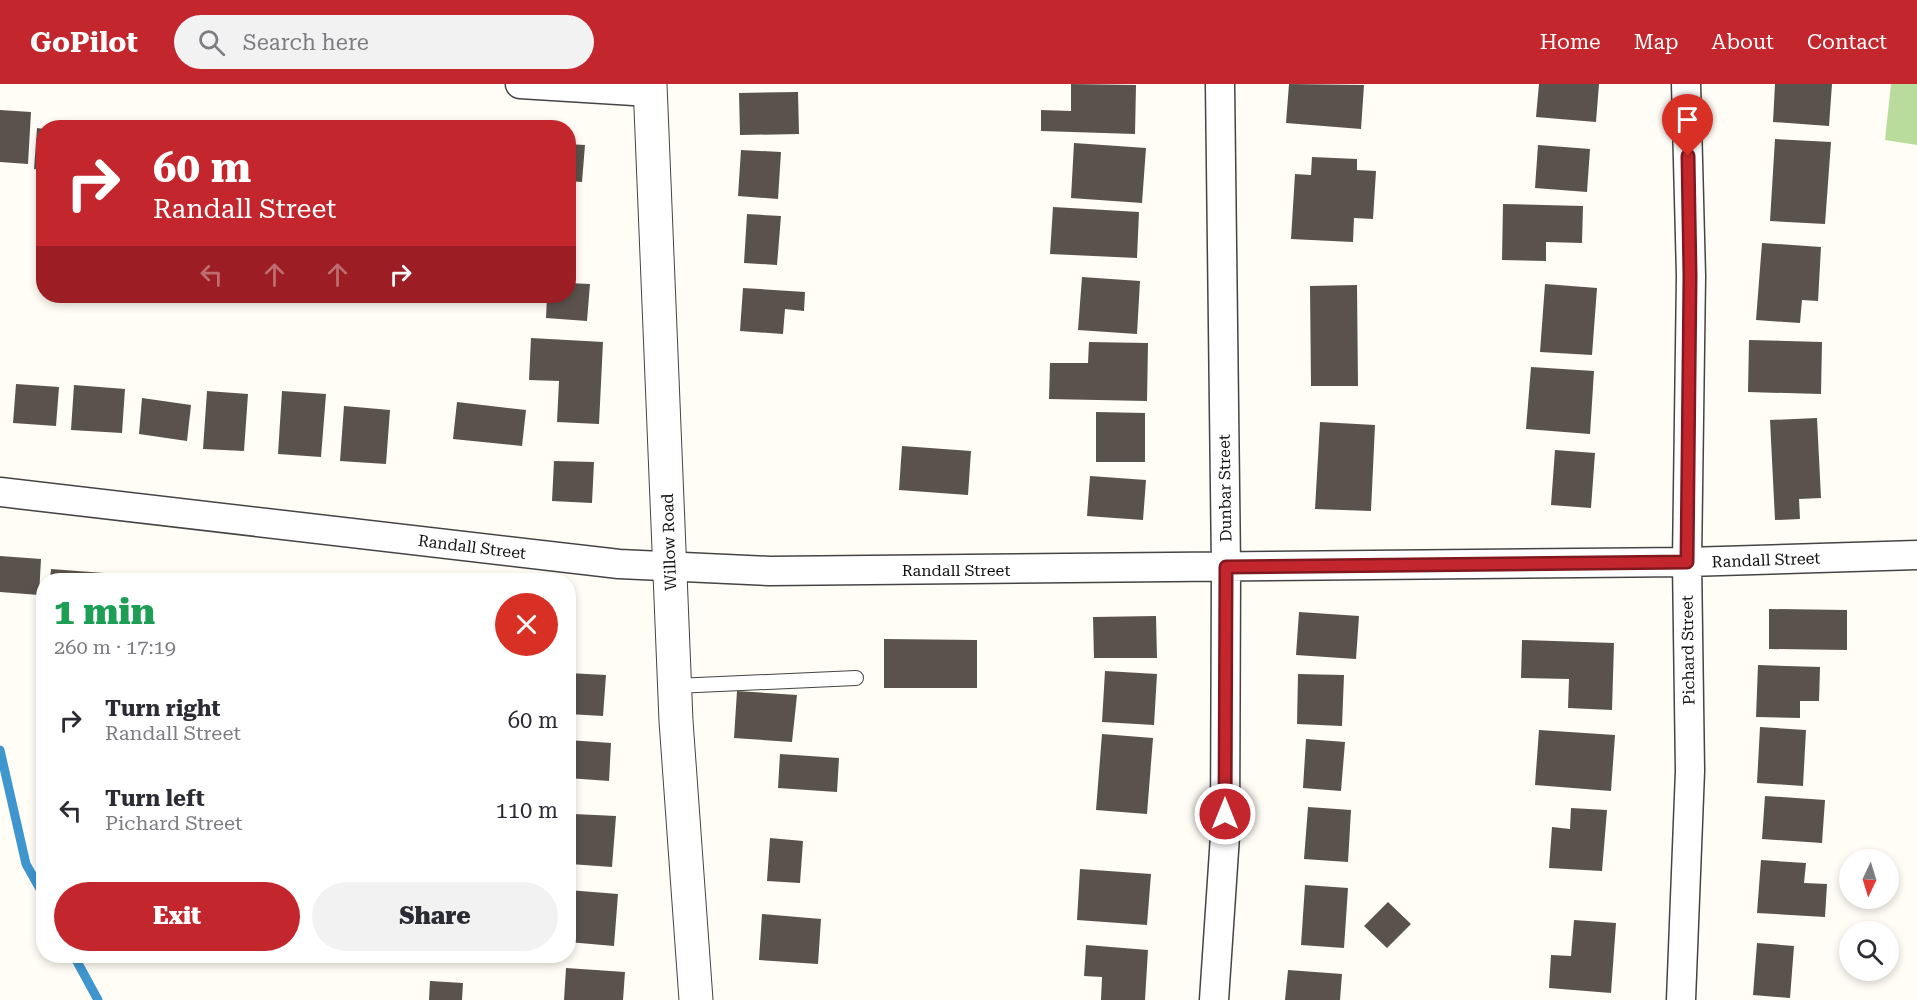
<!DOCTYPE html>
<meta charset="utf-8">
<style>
:root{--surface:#fff;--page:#f2f2f3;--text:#2b2b33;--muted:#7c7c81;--accent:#c4262e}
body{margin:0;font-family:"Roboto Serif",serif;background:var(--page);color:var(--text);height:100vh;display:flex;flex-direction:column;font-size:22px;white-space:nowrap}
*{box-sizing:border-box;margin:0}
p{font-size:20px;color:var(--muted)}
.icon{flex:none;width:33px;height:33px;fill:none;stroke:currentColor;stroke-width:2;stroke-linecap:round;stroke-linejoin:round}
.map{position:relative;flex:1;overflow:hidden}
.panel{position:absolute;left:36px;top:489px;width:540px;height:390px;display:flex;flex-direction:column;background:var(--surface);border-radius:24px;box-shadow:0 3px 9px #0003}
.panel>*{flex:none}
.top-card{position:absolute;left:36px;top:36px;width:540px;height:183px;border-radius:24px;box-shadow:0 3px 9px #0003;background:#c4262e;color:#fff;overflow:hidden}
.needle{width:39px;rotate:184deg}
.buttons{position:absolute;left:1839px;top:765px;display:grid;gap:12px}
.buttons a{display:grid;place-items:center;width:60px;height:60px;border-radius:50%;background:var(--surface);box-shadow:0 3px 9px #0003;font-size:30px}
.pin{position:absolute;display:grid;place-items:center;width:51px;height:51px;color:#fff;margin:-62px -26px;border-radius:50% 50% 50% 0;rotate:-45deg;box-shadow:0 0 6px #0007}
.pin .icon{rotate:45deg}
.me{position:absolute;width:66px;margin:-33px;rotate:0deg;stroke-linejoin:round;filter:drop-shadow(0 0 4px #0008)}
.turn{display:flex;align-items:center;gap:21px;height:126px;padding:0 18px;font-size:27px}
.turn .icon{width:78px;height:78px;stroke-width:2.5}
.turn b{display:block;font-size:42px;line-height:51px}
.lanes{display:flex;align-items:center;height:57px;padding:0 18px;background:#0003;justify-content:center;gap:30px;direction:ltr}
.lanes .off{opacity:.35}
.round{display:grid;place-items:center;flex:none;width:63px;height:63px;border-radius:32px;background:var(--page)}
.headline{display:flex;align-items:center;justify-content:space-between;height:102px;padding:0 18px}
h1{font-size:36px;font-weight:800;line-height:45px;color:#1e9e55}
.action{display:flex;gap:12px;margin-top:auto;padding:12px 18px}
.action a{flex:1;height:69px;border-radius:36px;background:var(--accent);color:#fff;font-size:24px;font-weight:800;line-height:69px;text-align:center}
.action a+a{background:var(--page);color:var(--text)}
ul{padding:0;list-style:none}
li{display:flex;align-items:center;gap:18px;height:90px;padding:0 18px}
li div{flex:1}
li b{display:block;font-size:22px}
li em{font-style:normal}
header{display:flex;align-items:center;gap:36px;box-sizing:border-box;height:84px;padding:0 30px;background:var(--accent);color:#fff}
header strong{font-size:28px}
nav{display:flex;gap:33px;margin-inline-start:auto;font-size:21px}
.search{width:420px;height:54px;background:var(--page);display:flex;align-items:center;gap:15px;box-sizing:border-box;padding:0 21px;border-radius:33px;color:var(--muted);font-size:22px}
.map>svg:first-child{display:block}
.forest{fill:#b9dc9c}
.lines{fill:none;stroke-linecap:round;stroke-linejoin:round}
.stream{stroke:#3f96cf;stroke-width:9}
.building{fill:#5a524d}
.service-casing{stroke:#444;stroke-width:16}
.minor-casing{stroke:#444;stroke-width:31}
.tertiary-casing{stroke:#444;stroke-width:35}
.service{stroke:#fff;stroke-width:14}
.minor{stroke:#fff;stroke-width:28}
.tertiary{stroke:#fff;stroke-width:33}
.route-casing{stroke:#7f191e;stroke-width:15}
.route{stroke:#c4262e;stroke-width:10}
.labels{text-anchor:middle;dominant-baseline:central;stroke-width:6;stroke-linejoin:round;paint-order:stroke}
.street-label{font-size:16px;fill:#111;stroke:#fff}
</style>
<header>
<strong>GoPilot</strong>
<div class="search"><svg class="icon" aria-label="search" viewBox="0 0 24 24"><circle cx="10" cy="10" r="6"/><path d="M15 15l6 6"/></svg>Search here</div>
<nav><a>Home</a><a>Map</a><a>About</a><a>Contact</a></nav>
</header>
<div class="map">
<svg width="1917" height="916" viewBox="0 0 1917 916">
<rect width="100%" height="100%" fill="#fffdf5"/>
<!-- forest -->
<path class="forest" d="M1891,0H1917V61L1885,56Z"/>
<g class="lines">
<!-- stream -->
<path class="stream" d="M0,666L26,780L44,812
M74,872L98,916"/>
</g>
<!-- building -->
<path class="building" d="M1071,0L1136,1L1135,50L1041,47V26L1071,27Z
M1289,0L1364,1L1361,45L1286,39Z
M1539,0H1599L1596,38L1536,33Z
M1775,0H1832L1829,42L1773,38Z
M798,8L799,50L740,51L739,9Z
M0,26L31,28L28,80L0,78Z
M37,44L44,45V86L34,85Z
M1775,55L1831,58L1825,140L1770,137Z
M1074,59L1146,64L1142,119L1071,114Z
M568,60L585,61L582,98L568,97Z
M1538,61L1590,65L1587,108L1535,104Z
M741,66L781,68L778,115L738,112Z
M1312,73L1357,75V86L1376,87L1373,135L1354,134L1353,158L1291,155L1295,90L1311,91Z
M1503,120L1583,122L1582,159L1546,158V177L1502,176Z
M1053,123L1139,128L1137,174L1050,170Z
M747,130L781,132L777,181L744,179Z
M1762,159L1821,163L1818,217L1802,216L1800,239L1756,236Z
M1082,193L1140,197L1137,250L1078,246Z
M568,199L590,200L587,237L546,234L547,212H568Z
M1545,200L1597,204L1592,271L1540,268Z
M1357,201L1358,302H1311L1310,202Z
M743,204L805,208L804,227L785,225L783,250L740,247Z
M531,254L603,258L599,340L557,338L559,297L529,296Z
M1749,256L1822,258L1821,310L1748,308Z
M1089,258L1148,259L1147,317L1049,315L1050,279H1088Z
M1531,283L1594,287L1590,350L1526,345Z
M16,300L59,303L56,342L13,339Z
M74,301L125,305L122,349L71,346Z
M207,307L248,310L244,367L203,365Z
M282,307L326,310L321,373L278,370Z
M142,314L191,321L187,357L139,350Z
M457,318L526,326L522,362L453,355Z
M344,322L390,326L386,380L340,377Z
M1096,328L1145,329V378H1096Z
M1817,334L1821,414L1799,415L1800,435L1775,436L1770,336Z
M1320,338L1375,341L1371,427L1315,425Z
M902,362L971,367L968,411L899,406Z
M1555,366L1595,369L1591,424L1551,421Z
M554,377L594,378L592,419L552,417Z
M1090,392L1146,396L1143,436L1087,432Z
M0,472L41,475L39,511L0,508Z
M51,485L104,489L103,496H50Z
M1769,525L1847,526V566L1769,565Z
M1299,528L1359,532L1356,575L1296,571Z
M1156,532L1157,574H1094L1093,533Z
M884,555L977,556V604H884Z
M1522,556L1614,559L1612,626L1568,624L1569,595L1521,594Z
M1758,581L1820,583L1819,617H1800V634L1756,633Z
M1105,587L1157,590L1154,641L1102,638Z
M568,589L606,591L603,632L568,630Z
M1298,590L1344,591L1342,642L1297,640Z
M737,607L797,611L792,658L734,654Z
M1760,643L1806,646L1803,702L1757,699Z
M1539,646L1615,651L1611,707L1535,701Z
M1102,650L1153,654L1147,730L1096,726Z
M1306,655L1345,658L1341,707L1303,704Z
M568,656L611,659L609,697L568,694Z
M780,670L839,674L837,708L778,704Z
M1765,712L1825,716L1822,759L1762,755Z
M1308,723L1351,726L1348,778L1304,775Z
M1571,724L1607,726L1602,787L1549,784L1552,743L1570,745Z
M574,730L616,732L612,783L570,780Z
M770,754L803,757L800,799L767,797Z
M1761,776L1806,779L1804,799L1827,800L1825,833L1757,829Z
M1080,785L1151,790L1147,841L1077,836Z
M1305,801L1348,804L1344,864L1301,861Z
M568,806L618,810L614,862L568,858Z
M1388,818L1411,840L1387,864L1364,842Z
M762,830L821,835L818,880L759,876Z
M1574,836L1616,839L1611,909L1549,904L1551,871L1571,872Z
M1757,859L1794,862L1790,914L1753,911Z
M1086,861L1148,866L1145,916H1101L1102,893L1084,892Z
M566,884L625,888L623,916H564Z
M1288,886L1342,890L1340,916H1285Z
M430,897L463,899L462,916H429Z"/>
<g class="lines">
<defs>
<path id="service" d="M675,602L856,594"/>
<path id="minor" d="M520,0L650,8
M0,408L619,480L770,487L1687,478L1917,471
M1214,916L1225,752L1226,483L1220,0
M1681,916L1690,687L1687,478L1691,192L1686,0"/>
<path id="tertiary" d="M650,0L676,637L696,916"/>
</defs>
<!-- service casing -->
<use href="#service" class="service-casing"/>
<!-- minor casing -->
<use href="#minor" class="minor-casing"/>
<!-- tertiary casing -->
<use href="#tertiary" class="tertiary-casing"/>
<!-- service -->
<use href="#service" class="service"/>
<!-- minor -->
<use href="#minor" class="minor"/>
<!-- tertiary -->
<use href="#tertiary" class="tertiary"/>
</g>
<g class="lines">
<defs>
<path id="route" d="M1225,730L1226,483L1687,478L1690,192L1688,72"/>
</defs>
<!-- route casing -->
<use href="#route" class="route-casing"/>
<!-- route -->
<use href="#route" class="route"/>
</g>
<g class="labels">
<!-- street labels -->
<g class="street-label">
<text transform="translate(1225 404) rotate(-91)">Dunbar Street</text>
<text transform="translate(669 458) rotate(-92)">Willow Road</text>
<text transform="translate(472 463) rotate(7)">Randall Street</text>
<text transform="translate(1766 476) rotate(-2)">Randall Street</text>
<text x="956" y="486">Randall Street</text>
<text transform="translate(1688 566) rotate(-91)">Pichard Street</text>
</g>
</g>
</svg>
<div class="buttons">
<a><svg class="needle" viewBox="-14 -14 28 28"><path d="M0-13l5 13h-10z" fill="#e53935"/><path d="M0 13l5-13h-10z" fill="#7c7c81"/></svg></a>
<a><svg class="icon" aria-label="search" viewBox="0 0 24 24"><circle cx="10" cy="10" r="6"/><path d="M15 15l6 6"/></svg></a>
</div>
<div class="pin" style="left:1688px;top:72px;background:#d93025"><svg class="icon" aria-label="arrive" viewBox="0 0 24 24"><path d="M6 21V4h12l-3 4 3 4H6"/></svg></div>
<svg class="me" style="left:1225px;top:730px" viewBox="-20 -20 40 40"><circle r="17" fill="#c4262e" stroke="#fff" stroke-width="3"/><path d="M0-11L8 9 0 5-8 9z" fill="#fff"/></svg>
<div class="top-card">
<div class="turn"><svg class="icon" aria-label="right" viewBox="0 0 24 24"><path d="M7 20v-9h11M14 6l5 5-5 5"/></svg><div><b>60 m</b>Randall Street</div></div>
<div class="lanes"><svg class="icon off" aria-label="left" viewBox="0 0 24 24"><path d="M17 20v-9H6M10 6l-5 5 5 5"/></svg><svg class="icon off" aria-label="ahead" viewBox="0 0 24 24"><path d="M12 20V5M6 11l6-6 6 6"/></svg><svg class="icon off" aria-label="ahead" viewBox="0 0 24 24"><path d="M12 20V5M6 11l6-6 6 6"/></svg><svg class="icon" aria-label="right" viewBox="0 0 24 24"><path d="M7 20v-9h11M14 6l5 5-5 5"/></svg></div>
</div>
<section class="panel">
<div class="headline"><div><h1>1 min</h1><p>260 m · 17:19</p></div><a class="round" style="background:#d93025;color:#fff"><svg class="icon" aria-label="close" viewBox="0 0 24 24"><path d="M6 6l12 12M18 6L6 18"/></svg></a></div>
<ul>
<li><svg class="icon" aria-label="right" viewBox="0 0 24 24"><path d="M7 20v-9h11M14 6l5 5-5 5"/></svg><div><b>Turn right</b><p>Randall Street</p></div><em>60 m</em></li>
<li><svg class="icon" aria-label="left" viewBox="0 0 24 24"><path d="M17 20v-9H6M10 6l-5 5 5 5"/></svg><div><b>Turn left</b><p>Pichard Street</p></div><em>110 m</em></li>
</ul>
<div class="action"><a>Exit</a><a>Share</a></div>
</section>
</div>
